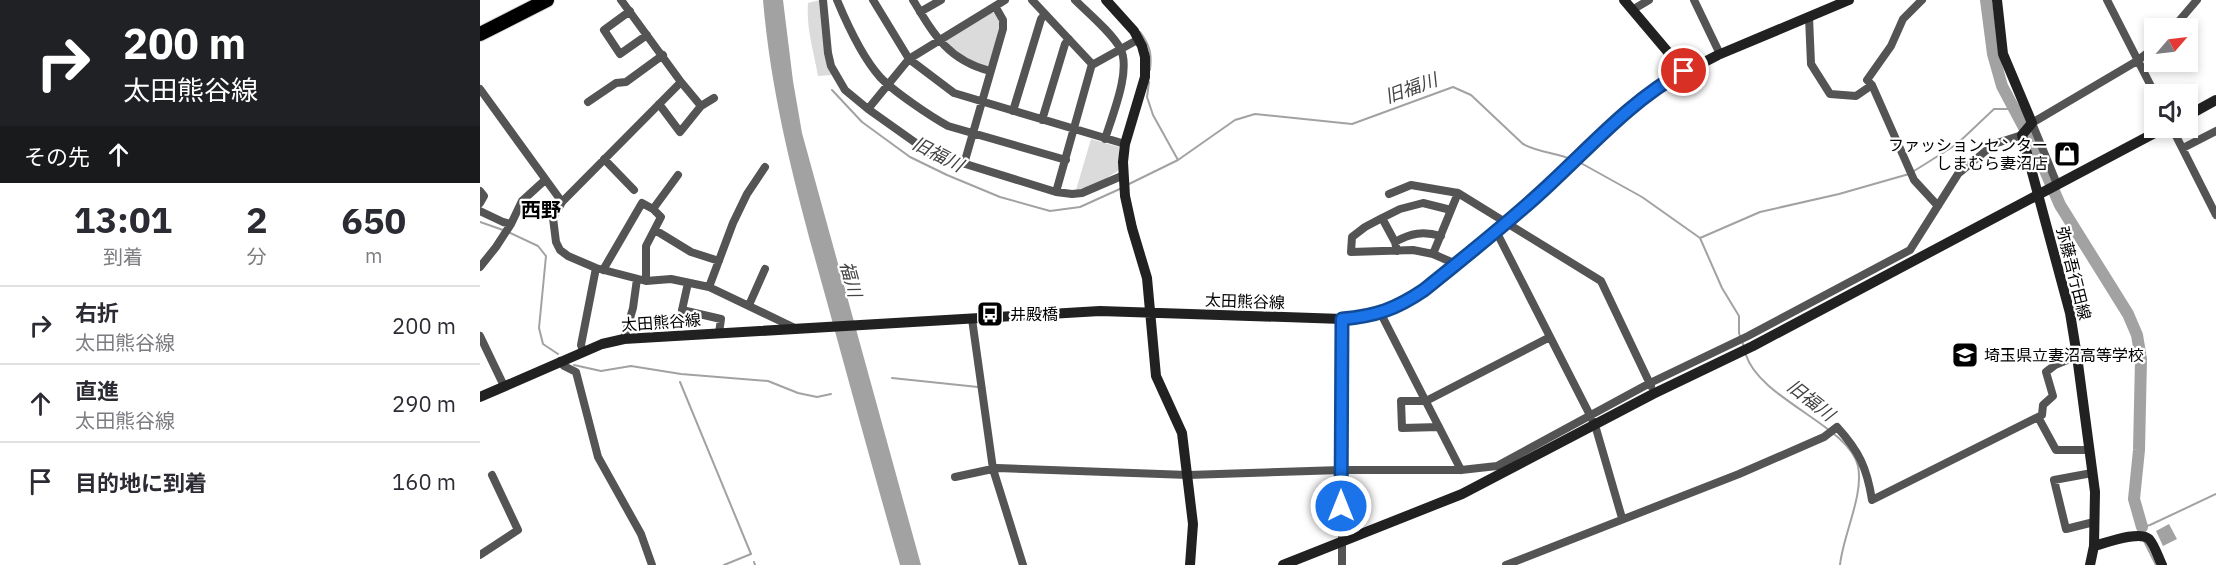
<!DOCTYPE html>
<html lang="ja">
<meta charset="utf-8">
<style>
:root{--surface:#fff;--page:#f2f2f3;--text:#2b2b33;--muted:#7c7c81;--line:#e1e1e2}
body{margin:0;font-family:"IBM Plex Sans","Noto Sans JP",sans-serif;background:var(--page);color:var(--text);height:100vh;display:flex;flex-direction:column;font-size:22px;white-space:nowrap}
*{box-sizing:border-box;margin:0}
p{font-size:20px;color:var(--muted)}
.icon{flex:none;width:33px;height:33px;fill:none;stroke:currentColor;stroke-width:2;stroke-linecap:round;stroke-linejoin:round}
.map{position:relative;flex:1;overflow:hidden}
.sheet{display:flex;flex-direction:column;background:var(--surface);width:480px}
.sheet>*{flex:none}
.top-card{background:#202124;color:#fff;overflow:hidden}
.needle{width:39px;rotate:62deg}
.tools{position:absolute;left:1664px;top:18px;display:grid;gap:12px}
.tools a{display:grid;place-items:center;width:54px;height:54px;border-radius:0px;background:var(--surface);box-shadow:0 3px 9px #0003;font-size:30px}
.pin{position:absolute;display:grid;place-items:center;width:51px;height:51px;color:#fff;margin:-26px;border:3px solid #fff;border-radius:50%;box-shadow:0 2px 6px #0007}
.me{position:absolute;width:66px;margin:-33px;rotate:0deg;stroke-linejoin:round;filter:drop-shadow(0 0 4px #0008)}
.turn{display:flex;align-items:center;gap:21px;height:126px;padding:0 24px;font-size:27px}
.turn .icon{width:78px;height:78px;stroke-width:2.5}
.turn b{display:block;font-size:42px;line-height:51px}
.then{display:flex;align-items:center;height:57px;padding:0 24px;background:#0003;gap:12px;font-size:22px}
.eta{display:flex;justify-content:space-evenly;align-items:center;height:102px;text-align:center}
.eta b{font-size:36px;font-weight:800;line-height:42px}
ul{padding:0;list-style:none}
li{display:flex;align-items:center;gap:18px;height:78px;padding:0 24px;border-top:2px solid var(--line)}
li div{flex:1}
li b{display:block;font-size:22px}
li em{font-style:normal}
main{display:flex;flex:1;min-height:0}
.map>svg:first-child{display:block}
.green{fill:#dbdbdb}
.water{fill:#a2a2a2}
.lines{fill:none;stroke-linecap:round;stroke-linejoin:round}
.stream{stroke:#a2a2a2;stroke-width:2}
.river{stroke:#a2a2a2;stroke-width:12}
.highway-casing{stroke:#dbdbdb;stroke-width:16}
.street{stroke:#545454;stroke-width:8}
.secondary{stroke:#212121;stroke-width:10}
.highway{stroke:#000;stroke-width:14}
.route-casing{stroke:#114b97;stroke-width:15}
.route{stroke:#1a73e8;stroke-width:10}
.labels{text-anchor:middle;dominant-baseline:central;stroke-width:4.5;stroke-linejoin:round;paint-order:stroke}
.poi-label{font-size:16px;fill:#000;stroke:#fff;text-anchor:start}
.street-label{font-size:16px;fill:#000;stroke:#fff}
.water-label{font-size:18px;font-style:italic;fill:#434343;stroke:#fff}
.quarter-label{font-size:20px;font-weight:bold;fill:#000;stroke:#fff}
</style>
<main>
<section class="sheet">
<div class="top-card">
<div class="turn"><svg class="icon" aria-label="right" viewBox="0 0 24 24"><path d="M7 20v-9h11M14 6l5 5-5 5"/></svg><div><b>200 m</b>太田熊谷線</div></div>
<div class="then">その先<svg class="icon" aria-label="ahead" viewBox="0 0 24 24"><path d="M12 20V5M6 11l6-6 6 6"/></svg></div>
</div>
<div class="eta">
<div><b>13:01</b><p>到着</p></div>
<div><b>2</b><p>分</p></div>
<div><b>650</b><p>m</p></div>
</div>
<ul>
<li><svg class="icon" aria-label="right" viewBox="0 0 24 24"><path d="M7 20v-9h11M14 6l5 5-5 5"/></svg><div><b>右折</b><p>太田熊谷線</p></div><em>200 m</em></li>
<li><svg class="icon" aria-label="ahead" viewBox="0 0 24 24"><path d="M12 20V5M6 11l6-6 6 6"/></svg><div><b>直進</b><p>太田熊谷線</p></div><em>290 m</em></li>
<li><svg class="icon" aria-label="arrive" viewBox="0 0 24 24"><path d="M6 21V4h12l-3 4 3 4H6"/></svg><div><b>目的地に到着</b></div><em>160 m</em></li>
</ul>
</section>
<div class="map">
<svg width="1736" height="565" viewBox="0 0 1736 565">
<rect width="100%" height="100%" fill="#fff"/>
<!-- green -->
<path class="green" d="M340,0L348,66L352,75L338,76C334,52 326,29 328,3Z
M511,12L515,13L521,23L509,65L506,68L491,63L465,43V39Z
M611,139L639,147V170L616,185L596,190Z"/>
<!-- water -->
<path class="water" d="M283,0H303L313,81L322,133L441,565H420C395,477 371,390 347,302C319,201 292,105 283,0Z
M1689,524L1697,539L1683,546L1676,531Z"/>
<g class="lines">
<!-- stream -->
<path class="stream" d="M660,32C670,45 672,54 670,70
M669,82L667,97L673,115L698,160
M352,90L382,122L430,157L467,175L520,197L570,211L600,207L642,188
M1099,162L1162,197L1220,238L1242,288L1259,316V333L1264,347
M1434,171L1477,144L1514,109H1534
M649,184L698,160L755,120L775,114L872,124L973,87L991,95L1043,144C1058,152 1075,153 1091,159
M0,222L23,230
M28,232L58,246L66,256L59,328L63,344L78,354
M1220,238L1280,212L1359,194L1429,174
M1266,355C1280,399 1369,426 1378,466C1384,495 1363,535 1360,565
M94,365L121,371L151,366L201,374L288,381L318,393L337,397L351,394
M412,378L498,387
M200,382L271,554L244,565
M1663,532L1662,527L1670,525L1736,494
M1664,541L1676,565
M274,562L275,565"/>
<!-- river -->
<path class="river" d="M1506,0L1513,54L1522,86L1557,152L1580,205L1648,314L1657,335L1661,359L1659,450L1654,499L1662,527"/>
<defs>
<path id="highway" d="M0,34L67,0"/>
</defs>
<!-- highway casing -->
<use href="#highway" class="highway-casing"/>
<!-- street -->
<path class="street" d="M141,0L201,82L82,202L73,218L76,242L80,250L88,256L116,268L166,281L191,279L229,287L317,329
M343,0L348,53L351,66L365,90L388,109L450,153L576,192L592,194L602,193L644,175
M357,0C367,24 382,57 400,77C413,91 450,116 468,126L586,160
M393,0L429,59L474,93L645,144
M433,0C454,35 468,60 510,71
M552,0L612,64L576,192
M595,0C609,14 631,32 640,48C652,69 632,116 625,139
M1214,0L1240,54
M1442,0L1423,19L1411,46L1387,80L1392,85L1434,180L1458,206
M1627,0L1675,94
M1152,10L1169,0
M150,11L124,30L140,54L167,35
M440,12L461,0
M1329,17L1331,64L1350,94L1376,96L1392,85
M1693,28L1717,0
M612,65L659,39
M201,82L221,106
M0,89L82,202
M108,102L136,83L146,82L183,55
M179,104L200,132L221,106L234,98
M388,109L429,59L525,0
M533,111L561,19L565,14
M562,120L585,44L589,39
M1692,128L1736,215
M1703,148L1736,131
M124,159L154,190
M484,164L523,29V20L515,6
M1577,184L1552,123L1657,61L1674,48
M0,191L4,196L0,203
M909,194L931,185L978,193L1121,281L1171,386
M0,211L23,222L31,224L42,201L65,180
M902,218L885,227L872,237L871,252L933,250L953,254L976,264
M175,230L211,252L239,261
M1016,231L1115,425L1142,518
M915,242C931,233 943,231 961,236
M917,251L915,242L902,218L920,209L943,203L971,210
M953,254L978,193
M0,267L16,247L31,224
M123,270L162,203L173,209
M166,281V246L181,217L173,209L198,175
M208,283L202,310L241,319L239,333
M229,287L253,223L267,194L285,167
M269,305L285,269
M901,314L981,470
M492,319L513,469L543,565
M862,319V565
M0,336L24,386
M144,339L153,308L157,279
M103,351L101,345L116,268
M80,361L84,366L96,372L118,457L161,534L172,565
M1558,417L1576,450H1609
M959,427L922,428L921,401H946L1070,337
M1612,473L1574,480L1586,529L1614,522
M475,477L517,468L708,475L861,470H981L1017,466L1170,383L1268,336L1430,250L1478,174L1514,144L1542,135
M0,555L38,530L12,475
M1026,565L1259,474L1344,437L1357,427C1379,451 1387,468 1392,500L1562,415L1563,405L1573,396L1566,372L1575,365L1597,356"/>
<!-- secondary -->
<path class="secondary" d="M626,0L654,31L662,46L665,57V77L645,144L643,162L645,196L652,228L667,278L676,376L702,433L713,524L710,565
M1144,0L1204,71
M1517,0L1523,54L1552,123L1542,135L1590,313L1597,356L1615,492L1614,546L1610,565
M1707,116L1736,100
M0,397L122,344L144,339L620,311L862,319L901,314L925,303L944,290L1071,184L1145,112L1184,83L1238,55L1369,0
M1614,546C1626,543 1659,530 1669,539C1675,546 1678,557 1682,565
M803,565L982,494L1173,394L1273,346L1684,128"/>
<!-- highway -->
<use href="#highway" class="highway"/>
</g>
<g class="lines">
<defs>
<path id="route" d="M861,506L862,319C896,316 916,309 944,290C987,255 1031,221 1071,183C1114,143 1152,100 1204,71"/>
</defs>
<!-- route casing -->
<use href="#route" class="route-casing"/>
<!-- route -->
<use href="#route" class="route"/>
</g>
<!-- icons -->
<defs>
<symbol id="shop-square" viewBox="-11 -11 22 22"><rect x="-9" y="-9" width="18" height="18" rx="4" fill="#000" stroke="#fff"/><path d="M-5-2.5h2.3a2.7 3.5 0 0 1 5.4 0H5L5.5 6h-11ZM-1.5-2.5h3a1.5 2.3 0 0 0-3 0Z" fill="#fff"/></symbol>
<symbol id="bus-square" viewBox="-11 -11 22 22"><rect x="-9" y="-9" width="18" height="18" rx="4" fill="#000" stroke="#fff"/><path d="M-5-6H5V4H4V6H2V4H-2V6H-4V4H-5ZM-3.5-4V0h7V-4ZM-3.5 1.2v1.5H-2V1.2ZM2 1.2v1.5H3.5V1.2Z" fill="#fff"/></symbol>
<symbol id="school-square" viewBox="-11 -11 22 22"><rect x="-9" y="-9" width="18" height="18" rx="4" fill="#000" stroke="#fff"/><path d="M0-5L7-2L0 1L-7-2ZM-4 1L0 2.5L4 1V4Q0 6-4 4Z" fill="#fff"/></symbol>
</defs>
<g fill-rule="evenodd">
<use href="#shop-square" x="1572" y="139" width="30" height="30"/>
<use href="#bus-square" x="495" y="299" width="30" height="30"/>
<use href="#school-square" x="1470" y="340" width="30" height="30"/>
</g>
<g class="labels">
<!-- poi labels -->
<g class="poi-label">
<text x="1568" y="145" text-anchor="end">ファッションセンター<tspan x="1568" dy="18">しまむら妻沼店</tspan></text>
<text x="530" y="314">井殿橋</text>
<text x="1504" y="355">埼玉県立妻沼高等学校</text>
</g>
<!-- street labels -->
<g class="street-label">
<text transform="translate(1594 273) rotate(76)">弥藤吾行田線</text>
<text transform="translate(765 301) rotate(2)">太田熊谷線</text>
<text transform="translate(181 322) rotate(-4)">太田熊谷線</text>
</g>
<!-- water labels -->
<g class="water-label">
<text transform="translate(931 88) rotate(-20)">旧福川</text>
<text transform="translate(458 154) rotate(27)">旧福川</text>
<text transform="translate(371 279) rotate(75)">福川</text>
<text transform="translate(1331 400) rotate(38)">旧福川</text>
</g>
<!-- quarter labels -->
<g class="quarter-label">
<text x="61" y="209">西野</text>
</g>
</g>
</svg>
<div class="tools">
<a><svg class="needle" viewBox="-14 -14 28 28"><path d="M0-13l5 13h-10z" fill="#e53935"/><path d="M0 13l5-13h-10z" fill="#7c7c81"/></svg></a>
<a><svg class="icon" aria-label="sound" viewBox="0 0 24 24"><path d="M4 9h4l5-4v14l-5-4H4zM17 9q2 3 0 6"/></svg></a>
</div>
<div class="pin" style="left:1204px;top:71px;background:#d93025"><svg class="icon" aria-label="arrive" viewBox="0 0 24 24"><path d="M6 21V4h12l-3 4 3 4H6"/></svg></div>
<svg class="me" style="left:861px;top:506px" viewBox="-20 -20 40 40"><circle r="17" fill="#1a73e8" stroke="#fff" stroke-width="3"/><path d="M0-11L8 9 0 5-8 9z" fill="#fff"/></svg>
</div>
</main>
